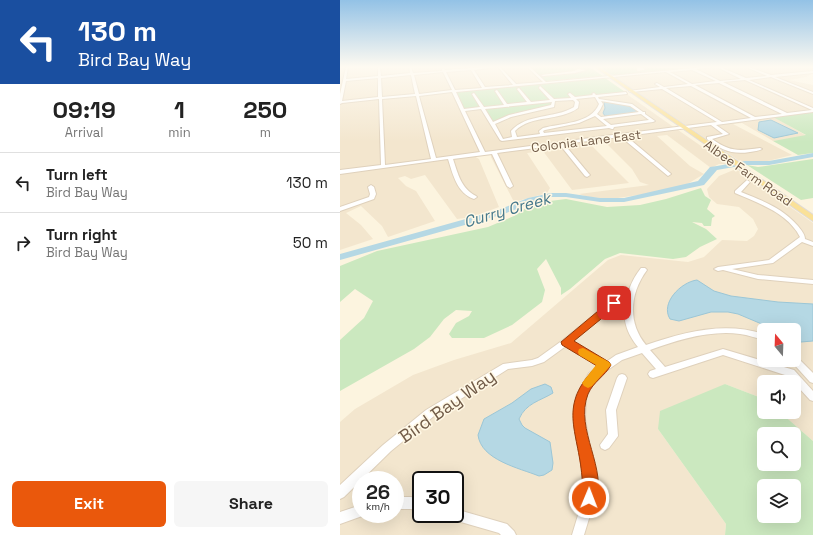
<!DOCTYPE html>
<style>
:root{--surface:#fff;--page:#f6f6f6;--text:#222;--muted:#767676;--line:#e0e0e0;--accent:#ea580c}
body{margin:0;font-family:"Space Grotesk",sans-serif;background:var(--page);color:var(--text);height:100vh;display:flex;flex-direction:column;font-size:15px;white-space:nowrap}
*{box-sizing:border-box;margin:0}
p{font-size:13px;color:var(--muted)}
.icon{flex:none;width:22px;height:22px;fill:none;stroke:currentColor;stroke-width:2;stroke-linecap:round;stroke-linejoin:round}
.map{position:relative;flex:1;overflow:hidden}
.panel{display:flex;flex-direction:column;background:var(--surface);width:340px}
.panel>*{flex:none}
.hud{background:#1a4fa0;color:#fff;overflow:hidden}
.needle{width:26px;rotate:341deg}
.fabs{position:absolute;left:417px;top:323px;display:grid;gap:8px}
.fabs a{display:grid;place-items:center;width:44px;height:44px;border-radius:6px;background:var(--surface);box-shadow:0 4px 16px #0002;font-size:20px}
.speed{position:absolute;left:12px;top:471px;display:flex;gap:8px;font-size:20px;font-weight:700;text-align:center}
.speed>*{display:grid;place-content:center;width:52px;height:52px;border-radius:50%;background:var(--surface);box-shadow:0 4px 16px #0002;line-height:1}
.speed small{font-size:10px;font-weight:400}
.speed .limit{border:2px solid #111;border-radius:6px;background:#fff;color:#111}
.pin{position:absolute;display:grid;place-items:center;width:34px;height:34px;color:#fff;margin:-17px;border-radius:8px;box-shadow:0 2px 6px #0006}
.me{position:absolute;width:44px;margin:-22px;rotate:1deg;stroke-linejoin:round;filter:drop-shadow(0 0 3px #0008)}
.turn{display:flex;align-items:center;gap:14px;height:84px;padding:0 12px;font-size:18px}
.turn .icon{width:52px;height:52px;stroke-width:2.5}
.turn b{display:block;font-size:28px;line-height:34px}
.eta{display:flex;justify-content:space-evenly;align-items:center;height:68px;text-align:center}
.eta b{font-size:24px;font-weight:600;line-height:28px}
.action{display:flex;gap:8px;margin-top:auto;padding:8px 12px}
.action a{flex:1;height:46px;border-radius:6px;background:var(--accent);color:#fff;font-size:16px;font-weight:600;line-height:46px;text-align:center}
.action a+a{background:var(--page);color:var(--text)}
ul{padding:0;list-style:none}
li{display:flex;align-items:center;gap:12px;height:60px;padding:0 12px;border-top:1px solid var(--line)}
li div{flex:1}
li b{display:block;font-size:15px}
li em{font-style:normal}
main{display:flex;flex:1;min-height:0}
.map>svg:first-child{display:block}
.residential{fill:#f3e6ce;fill-rule:evenodd}
.green{fill:#cbe8bf;fill-rule:evenodd}
.water{fill:#b5d8e4;stroke:#9bc6d6}
.lines{fill:none;stroke-linecap:round;stroke-linejoin:round}
.river{fill:#b5d8e4;fill-rule:evenodd}
.minor-casing{stroke:#dfd1bc;stroke-width:2}
.major-casing{stroke:#e0dbd7;stroke-width:2}
.minor{fill:#fff;fill-rule:evenodd}
.major{fill:#fae198;fill-rule:evenodd}
.route{fill:#ea580c;stroke:#983908}
.slow{fill:#f59e0b}
.labels{text-anchor:middle;dominant-baseline:central;stroke-width:3;stroke-linejoin:round;paint-order:stroke}
.far-street-label{font-size:13px;fill:#715b48;stroke:#fff8e5}
.water-label{font-size:16px;font-style:italic;fill:#45788b;stroke:#fff8e5}
.near-street-label{font-size:18px;fill:#715b48;stroke:#fff8e5}
</style>
<main>
<section class="panel">
<div class="hud">
<div class="turn"><svg class="icon" aria-label="left" viewBox="0 0 24 24"><path d="M17 20v-9H6M10 6l-5 5 5 5"/></svg><div><b>130 m</b>Bird Bay Way</div></div>
</div>
<div class="eta">
<div><b>09:19</b><p>Arrival</p></div>
<div><b>1</b><p>min</p></div>
<div><b>250</b><p>m</p></div>
</div>
<ul>
<li><svg class="icon" aria-label="left" viewBox="0 0 24 24"><path d="M17 20v-9H6M10 6l-5 5 5 5"/></svg><div><b>Turn left</b><p>Bird Bay Way</p></div><em>130 m</em></li>
<li><svg class="icon" aria-label="right" viewBox="0 0 24 24"><path d="M7 20v-9h11M14 6l5 5-5 5"/></svg><div><b>Turn right</b><p>Bird Bay Way</p></div><em>50 m</em></li>
</ul>
<div class="action"><a>Exit</a><a>Share</a></div>
</section>
<div class="map">
<svg width="473" height="535" viewBox="0 0 473 535">
<rect width="100%" height="100%" fill="#fcf4df"/>
<!-- residential -->
<path class="residential" d="M0,67H191L209,83L278,88L335,128L0,171Z
M376,67H473V73L466,77L449,80L473,85V112L434,117L467,136L433,141L402,123L393,124L452,155L424,162H401L273,76Z
M338,130L387,164H379L371,168L327,135L317,136L350,166L364,174L339,189L271,199L248,197L239,194L309,185L300,182L292,169L265,142L250,144L289,183L232,190L203,151L187,153L210,188L207,193L174,202L151,157V153Z
M134,156L139,159L159,207L132,217L117,219L85,175L71,179L65,176L58,178L66,186L76,191L95,221L48,237L42,226L21,206L6,213L21,225L33,239L0,250V173Z
M396,169L473,223V441L440,412H454V382H424V399L385,384L318,429L386,524L385,535H0V422L15,409L73,375L114,360L171,343L268,260L281,255L348,262L364,257L382,240L407,241L414,236L418,229L413,219L399,207L377,204L369,197L367,189L379,176ZM424,330H454V360H424ZM21,480H55V514H21ZM81,480H115V514H81Z"/>
<!-- green -->
<path class="green" d="M189,67H249L263,76L206,81Z
M258,67H296V69H306L299,67L348,68L274,75L269,74Z
M265,78L285,92L126,109L123,108L115,91Z
M211,102V105L176,113L153,122L144,109Z
M473,112V153L458,155L433,141L466,135L433,117Z
M473,159V198L461,200L407,165L418,167Z
M361,188L365,196L371,200L367,209L375,216L372,218L371,226H364L362,223L352,222L366,229L377,239L360,247L346,257L333,259L280,253L265,259L230,289L221,295V288L206,259L197,269L205,290L202,302L172,325L144,338H112L109,334L116,323L129,316L132,311L116,310L104,319L90,337L74,349L0,391V340L24,318L33,301L15,289L0,302V266L37,251L148,227L174,216L189,206L202,202L226,199L267,207L300,205L326,199Z
M385,384L424,399V412H440L473,441V535H385L386,524L318,429L320,411ZM424,434H454V464H424ZM424,486H454V516H424Z"/>
<!-- water -->
<path class="water" d="M269,101L287,104L299,110V113L265,116L263,113L265,108L264,102Z
M431,120L458,133L434,138L418,130L419,122Z
M357,280L374,291L391,296L438,302L473,304V341L461,342L454,339V330H436L398,314L388,312H371L339,321L330,319C320,303 341,282 357,280Z
M205,384L211,387L213,393C200,401 186,403 179,419L182,425L185,428L210,442L213,463L212,470L204,475L199,476C179,468 141,460 138,435L144,419L172,403L191,389Z"/>
<g class="lines">
<!-- river -->
<path class="river" d="M473,153V157L429,165H405L377,170L364,185L284,202H260L226,197H211L194,202L164,214L0,260V254L158,210L188,198L211,193H226L260,198H284L358,181L370,167L377,166L405,161H429Z"/>
<defs>
<path id="minor" d="M6,67H8L6,79L38,76V67H40L41,76L70,73L69,67H71L73,73L102,71V69L103,68L105,70L130,68V67L133,68L156,67L134,70L145,87L173,85L158,67H160L176,84L203,82L187,67H190L206,82L364,67H373L356,69L380,81L401,79L377,67H380L406,78L427,76L406,67H409L431,75L473,71V73L435,77L473,92V94L431,77L409,80L473,108V112L376,125L389,134L372,139C390,152 399,151 420,148L422,149C419,151 414,151 410,152C392,155 381,150 367,139V137L383,134L371,125L286,136L330,173L331,174L328,176L281,137L224,144L249,174L250,175L247,177L245,176L220,145L157,153L173,186L170,188L167,186L152,154L113,159C118,174 121,188 136,196L137,197L134,199C117,193 113,175 108,159L0,174V170L41,165L39,99L2,103L0,104V94ZM131,70L142,88L115,90L106,72ZM352,70L376,81L352,84L330,72ZM103,72L112,90L79,94L74,75ZM326,72L348,84L324,87L317,83L315,84L320,87L289,91L291,92L322,89L377,122L280,134L145,152L125,111L141,109L160,140L162,141L269,128L272,129H273L274,127L313,122L315,121L305,114V112H303L292,104L259,99L258,97L287,94L286,92L256,95L254,93L252,94L253,95L235,97L230,93L228,94L231,98L214,99L200,86L199,88L210,100L191,102L179,88L177,89L187,102L167,104L157,90L155,91L164,105L144,107L134,93L132,94L140,107L124,109L116,92ZM71,75L75,94L42,97L41,78ZM38,78V97L2,101L6,81ZM405,80L472,110L447,113L383,82ZM379,83L442,114L415,117L355,85ZM351,86L411,118L382,122L326,88ZM112,92L140,152L96,158L79,96ZM76,96L91,159L45,165L42,99ZM255,97L259,104C251,124 221,123 203,128L199,131L200,134L177,137L175,131C192,114 219,122 238,108L239,102L236,99ZM233,100L235,102L234,107C214,119 187,113 171,131L172,137L163,139L155,124L171,117L214,107L215,101ZM261,101L290,106L299,112L261,117L257,114L260,110L263,104ZM212,102L211,105L169,115L153,122L145,109ZM301,114L309,120L271,125L263,119ZM255,116L267,126L204,133L203,131L205,130L239,123Z
M297,67L306,69L298,71L297,70Z
M238,69L246,70L235,73L203,76L201,75L234,71Z
M407,180L410,182L401,192C423,201 441,207 458,226C461,230 465,234 465,239L473,242V246L462,242L433,263L392,269L418,275L473,280V284L418,279L383,270L378,271L374,269L378,267L429,260L460,237C448,213 418,203 395,193V191Z
M31,185L34,187L36,194L34,199L0,211V207L29,197L30,194L28,187Z
M301,268H305L307,270C290,293 287,322 306,345C344,332 384,321 424,334V340C416,338 408,335 400,334C370,330 338,340 310,350L325,367L383,349L454,370L473,391V401L470,400L448,376L383,355L313,378L310,377L308,374L310,371L316,369L302,353L282,360L256,378L246,397L245,419L254,472V502L244,535H232L242,502L243,472L235,419L236,396L249,373L260,366L226,346L204,362L192,366L168,369L94,416L51,451L4,497L0,499V485L43,445L86,410L163,364L192,360L198,358L223,340L271,301H277L278,303L232,342L266,362L276,355L298,347C293,341 288,333 286,325C281,307 289,283 301,268Z
M454,356L457,357L473,373V383L470,382L451,361L450,360H454Z
M282,374L285,375L287,378L276,410L278,436L269,448L265,450L261,448L260,445L268,434L266,410L277,378L279,375Z
M55,497H71L81,500V512L71,509H55Z
M21,505V514H26L25,515L0,524V512Z
M115,509L167,524L174,531L176,535H161L159,533L107,518L105,514H115Z"/>
<path id="major" d="M255,67H259L403,165L405,168L473,215V221L400,170L398,167Z"/>
</defs>
<!-- minor casing -->
<use href="#minor" class="minor-casing"/>
<!-- major casing -->
<use href="#major" class="major-casing"/>
<!-- minor -->
<use href="#minor" class="minor"/>
<!-- major -->
<use href="#major" class="major"/>
</g>
<!-- sky -->
<linearGradient id="sky" x2="0" y2="1"><stop stop-color="#93c2e6"/><stop offset="0.47" stop-color="#fefaf1"/><stop offset="1" stop-color="#fefaf1" stop-opacity="0"/></linearGradient>
<rect width="473" height="142" fill="url(#sky)"/>
<!-- route -->
<path class="route" d="M274,300L277,301L279,303L277,306L234,341L269,362L271,365C265,376 253,382 248,394C234,430 269,469 255,504L249,506L244,504C240,495 243,486 242,477C238,429 217,406 257,366L222,345L221,342L270,301Z"/>
<!-- slow -->
<path class="slow" d="M243,348L269,362L271,365L252,386L248,388L244,386L242,383L256,365L239,355L238,352L239,349Z"/>
<g class="labels">
<!-- far-street labels -->
<g class="far-street-label">
<text transform="translate(246 141) rotate(-7)">Colonia Lane East</text>
<text transform="translate(408 173) rotate(35)">Albee Farm Road</text>
</g>
<!-- water labels -->
<g class="water-label">
<text transform="translate(167 210) rotate(-16)">Curry Creek</text>
</g>
<!-- near-street labels -->
<g class="near-street-label">
<text transform="translate(107 406) rotate(-35)">Bird Bay Way</text>
</g>
</g>
</svg>
<div class="fabs">
<a><svg class="needle" viewBox="-14 -14 28 28"><path d="M0-13l5 13h-10z" fill="#e53935"/><path d="M0 13l5-13h-10z" fill="#767676"/></svg></a>
<a><svg class="icon" aria-label="sound" viewBox="0 0 24 24"><path d="M4 9h4l5-4v14l-5-4H4zM17 9q2 3 0 6"/></svg></a>
<a><svg class="icon" aria-label="search" viewBox="0 0 24 24"><circle cx="10" cy="10" r="6"/><path d="M15 15l6 6"/></svg></a>
<a><svg class="icon" aria-label="layers" viewBox="0 0 24 24"><path d="M12 4l9 5-9 5-9-5zM3 14l9 5 9-5"/></svg></a>
</div>
<div class="speed"><div>26<small>km/h</small></div><div class="limit">30</div></div>
<div class="pin" style="left:274px;top:303px;background:#d93025"><svg class="icon" aria-label="arrive" viewBox="0 0 24 24"><path d="M6 21V4h12l-3 4 3 4H6"/></svg></div>
<svg class="me" style="left:249px;top:498px" viewBox="-20 -20 40 40"><circle r="17" fill="#ea580c" stroke="#fff" stroke-width="3"/><path d="M0-11L8 9 0 5-8 9z" fill="#fff"/></svg>
</div>
</main>
